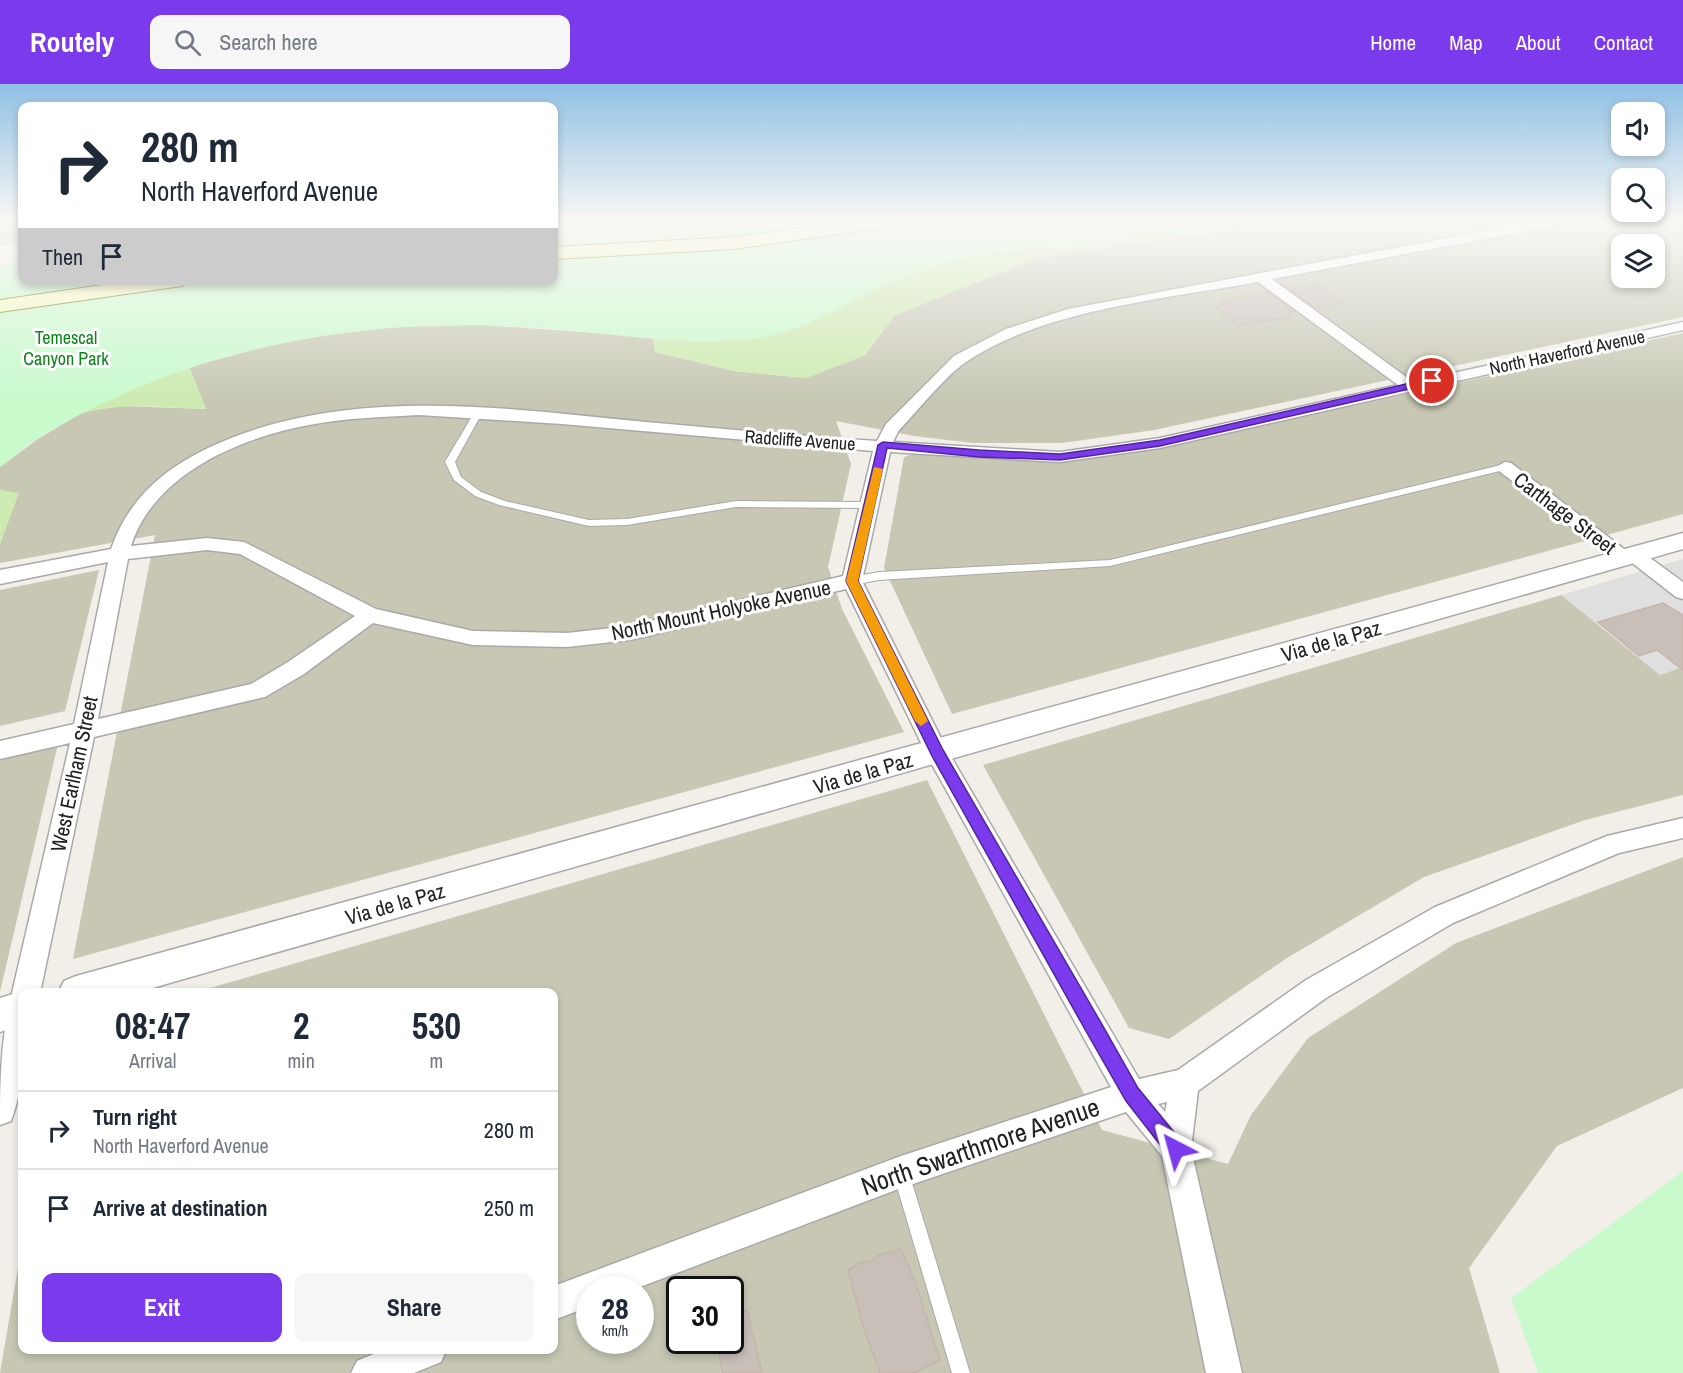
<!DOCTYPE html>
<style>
:root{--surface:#fff;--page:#f6f6f7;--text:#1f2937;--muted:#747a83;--line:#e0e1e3;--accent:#7c3aed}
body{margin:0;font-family:"Archivo Narrow",sans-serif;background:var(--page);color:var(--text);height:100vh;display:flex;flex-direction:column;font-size:22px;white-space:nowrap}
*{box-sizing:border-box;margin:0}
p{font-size:20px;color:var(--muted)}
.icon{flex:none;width:33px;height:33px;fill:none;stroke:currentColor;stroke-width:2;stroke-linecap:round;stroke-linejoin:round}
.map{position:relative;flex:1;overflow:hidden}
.sheet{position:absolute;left:18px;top:904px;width:540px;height:366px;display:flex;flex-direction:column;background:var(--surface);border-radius:12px;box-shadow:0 3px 9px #0003}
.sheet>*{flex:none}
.guide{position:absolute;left:18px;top:18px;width:540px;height:183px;border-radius:12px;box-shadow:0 3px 9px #0003;background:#fff;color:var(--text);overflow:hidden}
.buttons{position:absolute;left:1611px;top:18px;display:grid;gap:12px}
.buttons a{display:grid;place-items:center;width:54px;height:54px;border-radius:12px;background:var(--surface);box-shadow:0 3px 9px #0003;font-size:30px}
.speed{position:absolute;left:576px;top:1192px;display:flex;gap:12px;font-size:30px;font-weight:700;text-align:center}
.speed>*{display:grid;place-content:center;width:78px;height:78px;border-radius:50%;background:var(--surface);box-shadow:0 3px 9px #0003;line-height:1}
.speed small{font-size:15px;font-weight:400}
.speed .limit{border:3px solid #111;border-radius:9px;background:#fff;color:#111}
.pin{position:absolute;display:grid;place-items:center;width:51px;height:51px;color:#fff;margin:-26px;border:3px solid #fff;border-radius:50%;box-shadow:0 2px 6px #0007}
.me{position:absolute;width:66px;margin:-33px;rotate:321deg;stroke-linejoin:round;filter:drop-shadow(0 0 4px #0008)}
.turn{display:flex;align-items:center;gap:21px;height:126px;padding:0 24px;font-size:27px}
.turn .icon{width:78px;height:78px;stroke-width:2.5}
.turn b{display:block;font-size:42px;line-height:51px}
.then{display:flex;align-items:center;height:57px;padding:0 24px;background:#0003;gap:12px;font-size:22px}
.eta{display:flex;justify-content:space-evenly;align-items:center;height:102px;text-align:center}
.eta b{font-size:36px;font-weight:800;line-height:42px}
.action{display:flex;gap:12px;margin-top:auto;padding:12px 24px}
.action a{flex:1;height:69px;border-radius:12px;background:var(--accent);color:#fff;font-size:24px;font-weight:800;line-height:69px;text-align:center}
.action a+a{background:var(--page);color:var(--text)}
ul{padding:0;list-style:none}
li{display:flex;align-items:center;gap:18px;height:78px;padding:0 24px;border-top:2px solid var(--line)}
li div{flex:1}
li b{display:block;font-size:22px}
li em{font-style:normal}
header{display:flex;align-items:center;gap:36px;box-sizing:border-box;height:84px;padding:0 30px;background:var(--accent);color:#fff}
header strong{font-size:28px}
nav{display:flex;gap:33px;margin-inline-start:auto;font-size:21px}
.search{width:420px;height:54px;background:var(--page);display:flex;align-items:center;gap:15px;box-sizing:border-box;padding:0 21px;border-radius:12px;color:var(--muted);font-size:22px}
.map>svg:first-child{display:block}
.residential{fill:#e0dfdf}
.construction{fill:#c7c7b4;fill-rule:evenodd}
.grass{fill:#cdebb0}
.park{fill:#c8facc}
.building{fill:#c7bfb8;stroke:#c4b6ab;stroke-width:1.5}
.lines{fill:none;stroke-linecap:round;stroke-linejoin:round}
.service-casing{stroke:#a9a9a9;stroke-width:2}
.minor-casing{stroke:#a9a9a9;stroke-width:3}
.tertiary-casing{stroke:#a9a9a9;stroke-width:3}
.secondary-casing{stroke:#707d05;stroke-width:2}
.service{fill:#fff;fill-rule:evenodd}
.minor{fill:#fff;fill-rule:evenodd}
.tertiary{fill:#fff;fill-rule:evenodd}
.secondary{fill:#f7fabf;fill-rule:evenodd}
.route{fill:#7c3aed;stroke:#51269a;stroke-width:1.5}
.slow{fill:#f59e0b}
.labels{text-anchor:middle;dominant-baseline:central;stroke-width:6;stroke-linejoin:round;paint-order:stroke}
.far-park-label{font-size:18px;fill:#0c8416;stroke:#fff}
.far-street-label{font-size:18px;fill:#222;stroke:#fff}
.street-label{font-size:21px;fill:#222;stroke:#fff}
.near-street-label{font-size:26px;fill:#222;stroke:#fff}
</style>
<header>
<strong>Routely</strong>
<div class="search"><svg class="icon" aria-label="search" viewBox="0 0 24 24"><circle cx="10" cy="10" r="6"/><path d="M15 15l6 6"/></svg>Search here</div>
<nav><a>Home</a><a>Map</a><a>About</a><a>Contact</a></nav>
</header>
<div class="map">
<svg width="1683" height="1289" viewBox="0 0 1683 1289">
<rect width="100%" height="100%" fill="#f2efe9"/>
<!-- residential -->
<path class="residential" d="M1683,475V583L1660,591L1561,511Z"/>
<!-- construction -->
<path class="construction" d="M0,138H22V159L0,161Z
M1277,138H1683V233L1154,346L1062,359H972L914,352L836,337L851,380L828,483L842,525L904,648L73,875L155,451L0,479V460L18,410L0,406V383L38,355L83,328L121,322L206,325L189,283L291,256L391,243L482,241L653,253L656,268L734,287L806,294L865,271L895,231L1037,174ZM1622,160H1654V194H1622Z
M1683,249V430L952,630L884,484L904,373L916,369L1058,377L1158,365Z
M99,486L65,627L0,642V506Z
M1561,511L1660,591L1683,583V711L1585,736L1424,793L1287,874L1169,955L1129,944L983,681Z
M59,656L0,908V669Z
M927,696L1102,1046L1228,1080L1251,1031L1308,954L1456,859L1683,773V1004L1557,1062L1469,1184L1500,1289H0L22,1160V1266H554V909H193ZM590,1206H640V1257H590ZM680,1206H730V1257H680Z"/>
<!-- grass -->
<path class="grass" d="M554,138H1277L1037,174L895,231L865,271L806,294L734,287L655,268L653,253C581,247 508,239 435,241C351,244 270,259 189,283L206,325C167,324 125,318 86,328C64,333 17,368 0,383V182L22,176V196H554Z
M0,406L19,409L0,460Z"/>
<!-- park -->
<path class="park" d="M554,138H1255C1190,146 1125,154 1060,162C1023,166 986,167 950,178C925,185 900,194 876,205C838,223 805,247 762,253C690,265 607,248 534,243C386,234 239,254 106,318C69,335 30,356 0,383V182L22,176V196H554Z
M1683,1087V1289H1538L1511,1214Z"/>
<!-- building -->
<path class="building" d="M1316,199L1343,219L1315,224L1289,205Z
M1268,208L1295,228L1289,229L1293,232L1238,242L1215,223L1223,221L1220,217Z
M1663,519L1683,531V586L1657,566L1639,572L1598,538Z
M901,1165L915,1197L940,1276L914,1289H880L863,1242L848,1186L861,1178L871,1177L879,1171Z
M747,1226L762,1289H723L716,1257H730V1233Z"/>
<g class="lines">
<defs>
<path id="service" d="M478,326L482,329L455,378L461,393L481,408L505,417L589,436L627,435L736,417L870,418L875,421L870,424L736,423L627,441L589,442L499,421L475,412L454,396L445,378L474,329Z
M1505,380L1508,381V385L1110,482L879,496L852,501L847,497L852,493L879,488L1110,476Z
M901,1081L907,1083L909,1089L970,1289H952L893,1089L895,1083Z"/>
<path id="minor" d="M1534,138H1560L1554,142L1272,195L1413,298L1683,238V246L1160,364L1060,378L890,368L862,497L946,664L1139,995L1178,986L1306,896L1435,823L1607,752L1683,734V754L1619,769L1453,839L1326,914L1198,1007L1191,1065L1242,1289H1206L1162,1072L1126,1028L901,1104L632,1206H590V1222L554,1236V1202L901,1072L1111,1003L929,675L846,505L630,556L567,563L473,561L373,539L304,590L265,613L94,653L40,909H22C22,952 27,996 11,1037L0,1041C0,1015 0,931 15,915L12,909L70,659L0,675V657L74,640L108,478L0,500V486L111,465C128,416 162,386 208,364C344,300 502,324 646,338C723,345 800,352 877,357L886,340L954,272L1006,245L1068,225ZM1258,198L1398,301L1160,354L1060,368L893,358L899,346C917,328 946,291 966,278C1044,225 1166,215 1258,198ZM419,331L562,340L873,367L843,492L630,542L567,549L473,547L376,525L244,458L207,454L131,462C154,390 239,354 309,341C345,334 382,333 419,331ZM207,466L240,470L355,532L288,578L251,600L98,635L128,475ZM1167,1018L1165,1028L1158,1020Z
M1505,378L1511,379L1628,468H1642L1683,498V515L1676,513L1631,478H1617L1499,387L1496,383Z
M383,1266H446L441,1278L414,1289H351L357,1277Z"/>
<path id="tertiary" d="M1683,449V465L135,909H58L64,897L76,892Z
M22,907L27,909H22V941L0,948V914Z"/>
<path id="secondary" d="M844,138H892L883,144L734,165L554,175V163L734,153Z
M136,196H192L182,202L0,228V216Z"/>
</defs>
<!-- service casing -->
<use href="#service" class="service-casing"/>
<!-- minor casing -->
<use href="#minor" class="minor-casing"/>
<!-- tertiary casing -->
<use href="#tertiary" class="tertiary-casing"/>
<!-- secondary casing -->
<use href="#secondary" class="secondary-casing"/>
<!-- service -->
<use href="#service" class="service"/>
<!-- minor -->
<use href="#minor" class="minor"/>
<!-- tertiary -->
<use href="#tertiary" class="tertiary"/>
<!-- secondary -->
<use href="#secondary" class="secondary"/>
</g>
<!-- sky -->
<linearGradient id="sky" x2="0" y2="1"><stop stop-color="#8fc0e4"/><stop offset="0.43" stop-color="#f9f8f5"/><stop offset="1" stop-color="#f9f8f5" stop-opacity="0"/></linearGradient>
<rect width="1683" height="318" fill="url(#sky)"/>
<!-- route -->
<path class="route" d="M1432,294L1436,297L1435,299L1160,362L1060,376L979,373L887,364L858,497L943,666L1100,937L1138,1004L1182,1058L1185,1065L1182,1072L1176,1074L1169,1072L1126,1017L1087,949L932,672L846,497L878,361L883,358L979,366L1060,370L1160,356Z"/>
<!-- slow -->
<path class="slow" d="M874,383L883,385L858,497L928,637L921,642L915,637L846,497Z"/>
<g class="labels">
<!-- far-park labels -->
<g class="far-park-label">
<text x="66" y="253">Temescal<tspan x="66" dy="21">Canyon Park</tspan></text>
</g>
<!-- far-street labels -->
<g class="far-street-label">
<text transform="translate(1567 268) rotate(-12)">North Haverford Avenue</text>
<text transform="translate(800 356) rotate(4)">Radcliffe Avenue</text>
</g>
<!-- street labels -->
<g class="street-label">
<text transform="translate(1565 429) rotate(37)">Carthage Street</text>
<text transform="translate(721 526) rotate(-12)">North Mount Holyoke Avenue</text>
<text transform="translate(1331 557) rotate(-16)">Via de la Paz</text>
<text transform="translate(863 689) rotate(-16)">Via de la Paz</text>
<text transform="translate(74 690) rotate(-78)">West Earlham Street</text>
<text transform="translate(395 820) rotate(-16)">Via de la Paz</text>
</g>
<!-- near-street labels -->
<g class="near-street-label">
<text transform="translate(980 1062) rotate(-19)">North Swarthmore Avenue</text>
</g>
</g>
</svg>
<div class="buttons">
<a><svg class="icon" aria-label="sound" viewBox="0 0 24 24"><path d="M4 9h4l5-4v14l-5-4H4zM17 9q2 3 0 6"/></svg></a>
<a><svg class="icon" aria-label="search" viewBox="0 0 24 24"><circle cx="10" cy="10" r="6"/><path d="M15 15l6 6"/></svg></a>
<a><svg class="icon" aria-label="layers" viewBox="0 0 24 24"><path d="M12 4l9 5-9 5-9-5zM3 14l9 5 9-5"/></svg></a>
</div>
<div class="speed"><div>28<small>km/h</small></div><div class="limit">30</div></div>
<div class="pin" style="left:1432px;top:297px;background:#d93025"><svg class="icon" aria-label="arrive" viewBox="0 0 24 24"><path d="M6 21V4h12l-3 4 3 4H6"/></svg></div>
<svg class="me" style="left:1176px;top:1065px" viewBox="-20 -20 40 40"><path d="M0-17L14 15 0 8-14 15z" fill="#7c3aed" stroke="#fff" stroke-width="4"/></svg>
<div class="guide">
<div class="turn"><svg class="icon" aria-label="right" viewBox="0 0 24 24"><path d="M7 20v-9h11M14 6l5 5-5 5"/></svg><div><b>280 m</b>North Haverford Avenue</div></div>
<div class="then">Then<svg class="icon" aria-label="arrive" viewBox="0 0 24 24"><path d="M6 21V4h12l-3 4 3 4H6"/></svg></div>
</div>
<section class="sheet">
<div class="eta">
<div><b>08:47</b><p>Arrival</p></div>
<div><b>2</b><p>min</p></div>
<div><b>530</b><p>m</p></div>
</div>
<ul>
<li><svg class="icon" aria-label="right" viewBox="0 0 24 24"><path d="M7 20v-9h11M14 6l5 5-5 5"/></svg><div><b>Turn right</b><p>North Haverford Avenue</p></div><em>280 m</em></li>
<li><svg class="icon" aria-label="arrive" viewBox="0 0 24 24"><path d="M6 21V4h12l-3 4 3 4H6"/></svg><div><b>Arrive at destination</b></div><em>250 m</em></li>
</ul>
<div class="action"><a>Exit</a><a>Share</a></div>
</section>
</div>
